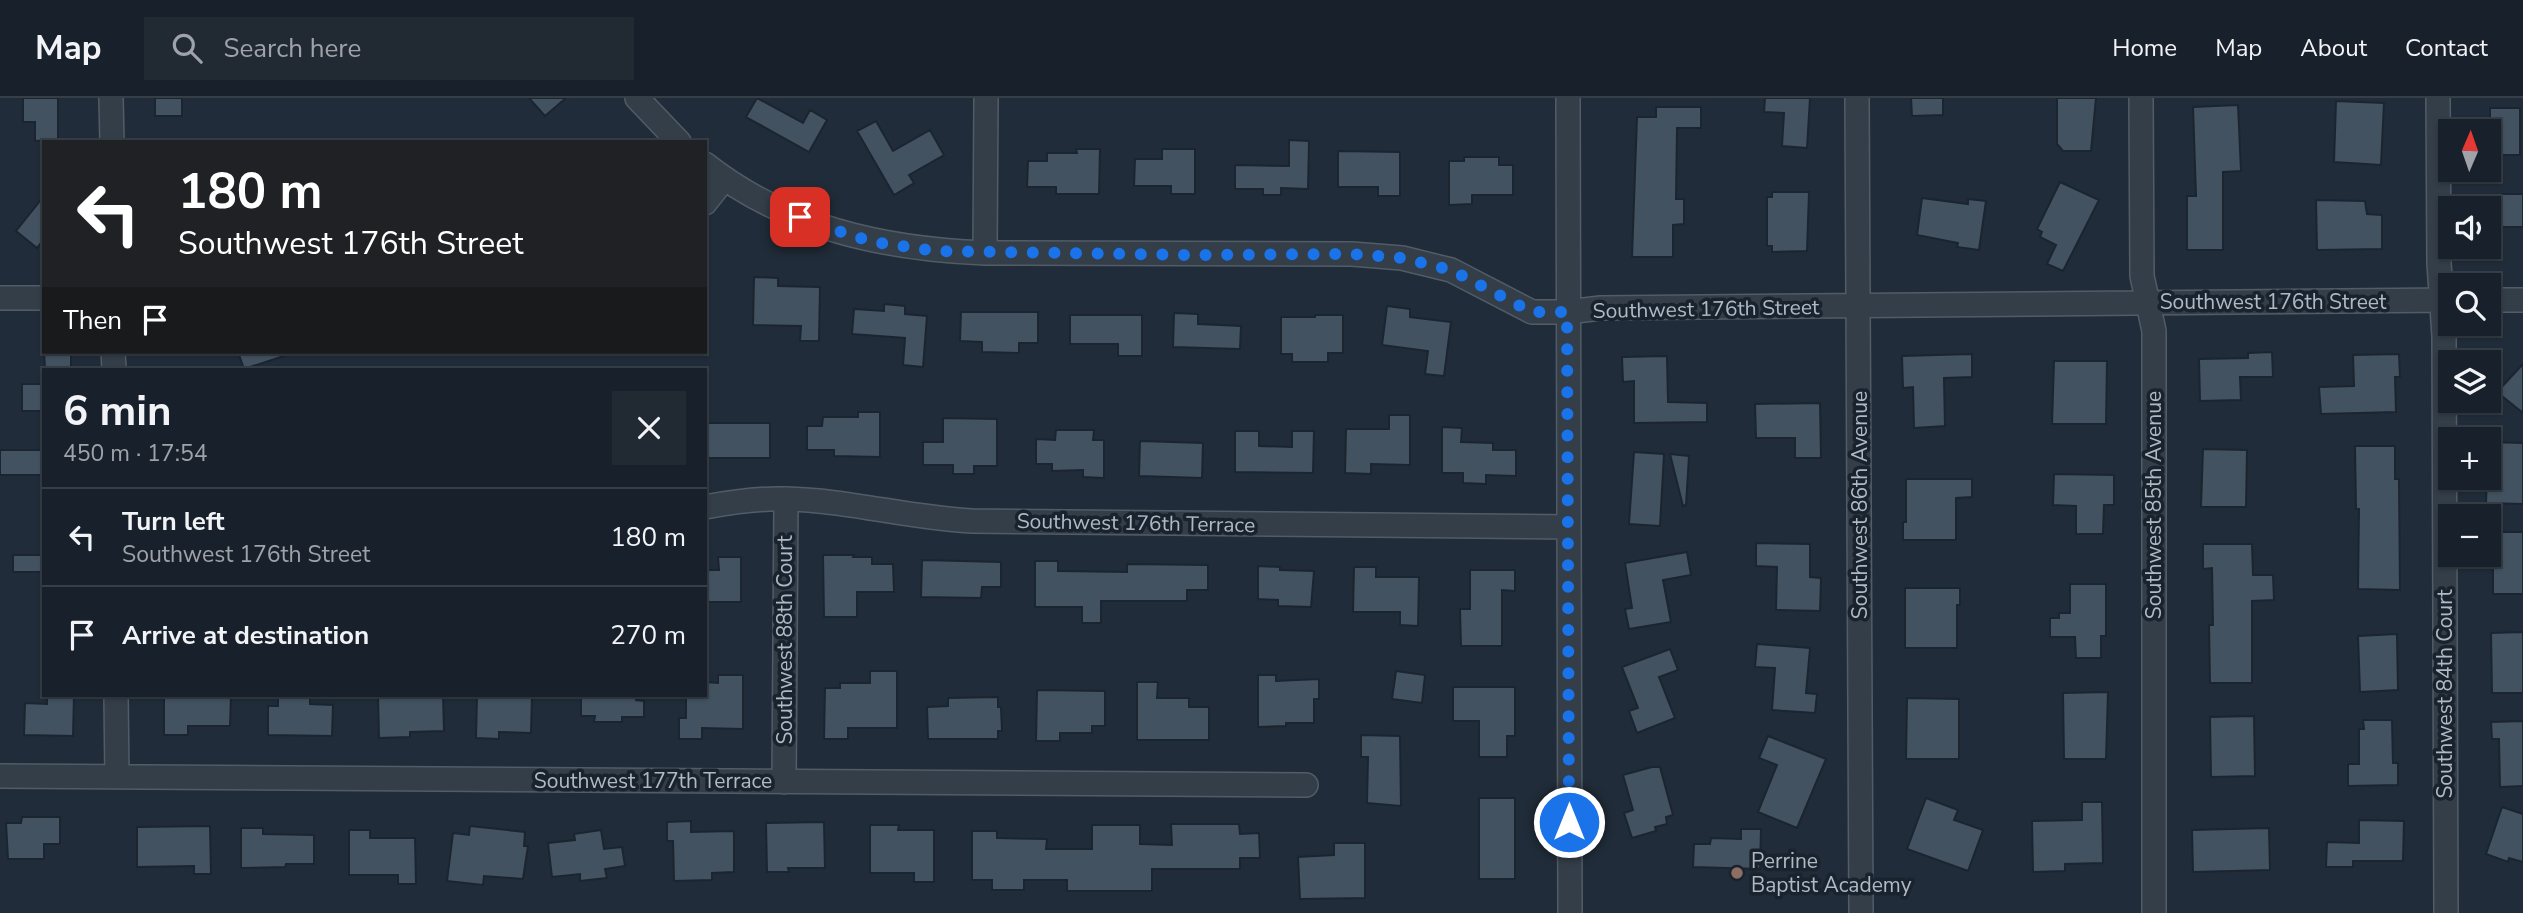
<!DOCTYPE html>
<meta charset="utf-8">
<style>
:root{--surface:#18212b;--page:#212933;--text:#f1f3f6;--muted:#9fa3a9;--line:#363e47}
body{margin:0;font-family:"Nunito Sans",sans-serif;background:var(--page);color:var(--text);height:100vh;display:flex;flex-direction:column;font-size:26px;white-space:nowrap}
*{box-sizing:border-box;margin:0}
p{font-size:23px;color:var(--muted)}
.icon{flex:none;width:38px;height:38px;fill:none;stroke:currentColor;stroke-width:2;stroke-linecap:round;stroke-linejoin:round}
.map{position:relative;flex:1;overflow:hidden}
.side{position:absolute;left:42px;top:270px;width:665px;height:329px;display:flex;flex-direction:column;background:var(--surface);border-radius:0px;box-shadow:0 2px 5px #0004,0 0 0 2px var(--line)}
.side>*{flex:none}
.hud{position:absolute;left:42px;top:42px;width:665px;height:214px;border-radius:0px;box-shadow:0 2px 5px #0004,0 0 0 2px var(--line);background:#202124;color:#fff;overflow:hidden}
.needle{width:46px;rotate:2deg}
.fabs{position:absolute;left:2438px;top:21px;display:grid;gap:14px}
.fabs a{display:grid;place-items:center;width:63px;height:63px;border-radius:0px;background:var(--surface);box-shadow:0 2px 5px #0004,0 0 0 2px var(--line);font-size:35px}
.pin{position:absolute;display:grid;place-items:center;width:60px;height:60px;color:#fff;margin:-30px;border-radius:14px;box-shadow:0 4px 10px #0006}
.me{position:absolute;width:77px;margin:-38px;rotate:0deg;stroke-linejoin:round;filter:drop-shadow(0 0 5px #0008)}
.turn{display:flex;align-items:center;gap:24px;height:147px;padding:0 21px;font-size:32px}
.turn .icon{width:91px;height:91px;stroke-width:2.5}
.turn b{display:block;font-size:49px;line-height:60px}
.then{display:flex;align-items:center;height:66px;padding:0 21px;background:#0003;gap:14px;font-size:26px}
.round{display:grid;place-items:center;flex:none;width:74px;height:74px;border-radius:0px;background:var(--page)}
.head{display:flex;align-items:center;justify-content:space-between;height:119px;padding:0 21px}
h1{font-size:42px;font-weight:700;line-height:52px}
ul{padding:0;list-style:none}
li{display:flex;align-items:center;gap:21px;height:98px;padding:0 21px;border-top:2px solid var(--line)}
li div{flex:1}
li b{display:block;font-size:26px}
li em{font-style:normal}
header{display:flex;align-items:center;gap:42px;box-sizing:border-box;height:98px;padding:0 35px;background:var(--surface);border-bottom:2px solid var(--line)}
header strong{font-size:33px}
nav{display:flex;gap:38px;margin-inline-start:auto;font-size:24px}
.search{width:490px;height:63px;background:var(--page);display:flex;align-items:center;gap:18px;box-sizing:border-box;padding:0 24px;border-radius:0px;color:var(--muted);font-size:26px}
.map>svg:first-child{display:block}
.building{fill:#435260;stroke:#1b2530;stroke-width:2}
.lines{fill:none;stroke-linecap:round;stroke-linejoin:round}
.minor-casing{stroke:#515c67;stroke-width:26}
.minor{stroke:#343e49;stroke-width:23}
.route{stroke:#1a73e8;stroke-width:12;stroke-dasharray:0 21.6}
.education-dot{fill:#8d6e63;stroke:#19232d;stroke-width:2.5}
.labels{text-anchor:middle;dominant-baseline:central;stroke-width:7;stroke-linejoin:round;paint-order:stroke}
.street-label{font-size:21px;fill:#aeb9c5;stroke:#19232d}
.poi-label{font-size:21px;fill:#aeb9c5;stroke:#19232d;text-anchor:start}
</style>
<header>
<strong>Map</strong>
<div class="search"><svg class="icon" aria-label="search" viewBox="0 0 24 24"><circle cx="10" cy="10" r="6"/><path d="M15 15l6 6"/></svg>Search here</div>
<nav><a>Home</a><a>Map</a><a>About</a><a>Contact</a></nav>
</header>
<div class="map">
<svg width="2523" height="815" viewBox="0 0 2523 815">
<rect width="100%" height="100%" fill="#202c39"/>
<!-- building -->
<path class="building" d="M23,0H58V42L35,43V24H23Z
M155,0H182V18H155Z
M529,0H566L545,18Z
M757,0L803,25L810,12L827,22L809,54L746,19Z
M1765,0H1810L1807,50L1782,48L1784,15L1764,14Z
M1911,0H1943V17L1912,18Z
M2057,0H2096L2091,53H2063L2057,46Z
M2336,3L2384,5L2381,67L2334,64Z
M2238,7L2241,73L2223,74V152H2187V98H2196L2193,9Z
M1656,9H1701V30H1677L1676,101H1684V126L1673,127V159H1632L1637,19H1656Z
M2490,10H2520V57H2490Z
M876,23L893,53L930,32L944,57L909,77L914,85L894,97L857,33Z
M1289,42L1309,43L1308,91L1281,90V97H1263V91H1235V67L1289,68Z
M1076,51H1100L1099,96H1056V89H1027L1028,63H1047V55H1077Z
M1162,51H1195V96H1171V88H1134L1135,61H1162Z
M1338,53L1400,54V98H1378V89H1338Z
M1464,59H1499V67H1513V97H1472V106L1449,107V63H1464Z
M2060,84L2099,102L2063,173L2047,166L2056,147L2040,139L2042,134L2037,131Z
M1772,94H1809L1807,153L1772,154V148H1767V99H1772Z
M2502,96H2523V129H2488V101H2502Z
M44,98V141L37,150L16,133Z
M1922,100L1968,106V101L1986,103L1979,152L1957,149L1958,145L1917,137Z
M2316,102L2365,103L2367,116L2382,117V151L2317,152Z
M754,179L778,180V188L820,189L819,243H800L801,228L753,227Z
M884,206L905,208V216L927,218L923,269L903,267L905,240L852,236L854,211L884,213Z
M1387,208L1410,211V219L1451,224L1444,278L1425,276L1428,253L1382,247Z
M961,214H1038V245H1019V255L982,254V244L960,243Z
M1174,215L1198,216V226L1241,228L1240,251L1173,249Z
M1070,217H1142V258H1118V246H1070Z
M1315,217H1343V255H1328V264H1292V256H1281V219H1315Z
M44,254H71V271H45Z
M238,254H287V257L244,271Z
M2272,254L2273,279H2240L2241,302L2200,303L2199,261L2248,260V255Z
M1972,256V279L1944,280L1945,328L1914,330L1913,289L1903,290L1902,258Z
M2399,256L2400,279H2395L2396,314L2321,316L2319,289L2354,288L2353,257Z
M1667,258L1668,304L1707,305V324L1634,325V283L1623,284L1622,259Z
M2054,263H2107L2106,326H2052Z
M2523,266V315L2497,294Z
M22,286H44V313H22Z
M1820,305L1821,360H1795V340H1756L1755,306Z
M858,314H880V359L834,358V352H807V328H822L823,319H858Z
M1389,317H1410V367L1371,366V376L1345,375L1346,331H1389Z
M943,320L997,321V368H974V376H953V367H923V344H943Z
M705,325H770V360H705Z
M1442,329L1462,330L1461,344L1493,345V352H1516V378L1486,377V386L1463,385V375H1442Z
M1056,332H1094L1093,342H1104V380L1083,379V372L1052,373V366H1036V341L1055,342Z
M1235,333H1259V348L1292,349V333H1314L1313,375L1235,374Z
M1140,343L1203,345L1202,380L1139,378Z
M2488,344L2523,345V406L2486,405Z
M2355,348H2395V381H2399L2400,492L2358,491L2359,411H2356Z
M2203,351L2247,352L2246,409H2201Z
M0,352H44V377H0Z
M1634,354L1664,356L1660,428L1629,426Z
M1670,356L1689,358L1686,407L1683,408Z
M2054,376L2114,377V407H2104L2103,436H2076V408L2053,407Z
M1906,381H1972V399L1956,400V442H1903V424H1906Z
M2489,434H2523V496H2493V454H2489Z
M1756,445L1810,446V479L1821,480L1820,513L1776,512L1777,469L1756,468Z
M2203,446H2252L2253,477H2273L2274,502L2252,503V585H2210L2209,527H2213L2212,470L2203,471Z
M1687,454L1691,477L1663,482L1671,524L1629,531L1625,511L1632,510L1625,465Z
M13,457H41V474H13Z
M823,457H854L853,459H872V466H893L894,494H857V519H824Z
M718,459H741V504H705V472H719Z
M922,462L1001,464V489H982L981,500L921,499Z
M1035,463H1058V473L1127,474V466L1208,467V492H1187V503H1101V525H1082V509H1035Z
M1258,468L1280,469V472L1314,473L1311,509L1278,508V502L1258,501Z
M1354,469H1376V479H1419L1418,528L1400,527V514H1353Z
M1470,472H1515V493L1502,492V548H1461L1460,511H1470Z
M2070,486H2106V538H2101V560H2076L2075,539H2050V520H2059V515H2070Z
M1905,490H1960V507H1957V550H1905Z
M2523,534V595H2492L2491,535Z
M2397,536L2398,592L2360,594L2358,538Z
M1757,546L1810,550L1806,595L1817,596L1815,615L1772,612L1775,570L1755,569Z
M1670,551L1678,572L1659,579L1675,620L1637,635L1629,613L1638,610L1622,569Z
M870,573H897V630H848V641H824L825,590H840V585H870Z
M1396,573L1425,577L1422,605L1392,601Z
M718,577H743V631L702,630V641H679V620H686V597H705V584L718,585Z
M1258,577H1276V583L1319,581V601H1314V625H1286V628L1258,629Z
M1137,584H1158L1157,600H1189V609H1209V642H1137Z
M1453,589H1515V638H1507V659H1479V623H1453Z
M1037,592L1105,593V628H1092V635H1060V643H1036Z
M2108,594L2106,661H2064L2063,595Z
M47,597H74L73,638L24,637L25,605L47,606Z
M164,597H231L230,628H188V637H164Z
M278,597H310V606L333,607L332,638L268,637V608H278Z
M378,597H443L444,633L410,634V639L379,640Z
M477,597H532L531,635L499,634V641L476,640Z
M581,597H636V602L644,603V619H622V624H594L595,618H581Z
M998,599V609H1001L1002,633H998V641H928L927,609L948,608V600Z
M1907,600L1959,601V661H1906Z
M2254,618L2255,678L2211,679L2210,619Z
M2363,622H2392L2393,665H2398V687L2348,688V666H2359V631H2364Z
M2523,623V688L2500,689L2499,641H2492L2491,624Z
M1361,637L1400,638L1401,708L1367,705L1368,659H1361Z
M1768,638L1826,661L1797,730L1758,714L1777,667L1759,660Z
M1652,669H1660L1673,717L1666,719L1667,726L1655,729L1656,733L1632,740L1624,715L1633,712L1623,677Z
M1479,700H1515V781H1479Z
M1926,700L1958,712L1954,722L1983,732L1968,773L1907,751Z
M2082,704H2102L2103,765L2065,766V773L2033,774L2032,723L2082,722Z
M2502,709L2523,716V764L2509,760L2508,764L2486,756Z
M22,719H60V746H44V761H8L6,725H21Z
M2359,722L2404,723L2403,763H2353V769H2326L2327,744L2359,745Z
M691,723V734L734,733V774L712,775V782L674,783L673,743H667V724Z
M824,724L825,770H788L789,774H767L766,725Z
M1171,726H1239L1240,736L1259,735L1260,760H1240V771H1152V793H1067V782H1024V792H992V782H972V733H997V740L1047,741L1046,751H1092V727H1140V746L1172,747Z
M870,727H899L898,732H934V784H914V775H870Z
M210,728L211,776H194V768L137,769V729Z
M470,728L525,734L524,748H528L523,781L484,778L483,787L447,783L453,735L469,737Z
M241,730H263V736L314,737V766H286L285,769L241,770Z
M2269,730L2270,772L2193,774L2192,732Z
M1741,731H1761L1760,771L1693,769L1694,746H1710L1711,740L1741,741Z
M349,732H370V740H415L416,786H398V777H349Z
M601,732L604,751L622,749L625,768L605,771L607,780L580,783V776L552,779L548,745L575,742L574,736Z
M1334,745H1365V800L1300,801L1298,759L1334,757Z"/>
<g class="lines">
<defs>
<path id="minor" d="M111,0L112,44
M637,0L679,44
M1568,0L1570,815
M1857,0L1861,815
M2141,0L2142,178L2154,233V815
M2438,0L2439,165L2444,238L2446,815
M705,66C786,130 884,151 985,155L1352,156L1402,160L1451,172L1532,214H1567L1601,210L2450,202
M705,105L724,81
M985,155L986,0
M0,200H44
M2488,202H2523
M113,254L114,271
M705,409C732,404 758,400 785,401C848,402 909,420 972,423L1569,429
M116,597L117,679
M0,678L1306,687
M784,684L786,401"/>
</defs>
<!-- minor casing -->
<use href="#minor" class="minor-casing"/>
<!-- minor -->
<use href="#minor" class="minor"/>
</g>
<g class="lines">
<!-- route -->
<path class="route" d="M800,119L852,138L881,145L936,153L1191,157L1352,156L1402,160L1451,172L1532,214H1567L1569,724"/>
</g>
<!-- markers -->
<circle class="education-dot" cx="1737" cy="775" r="7"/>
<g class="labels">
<!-- street labels -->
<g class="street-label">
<text x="2273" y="204">Southwest 176th Street</text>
<text transform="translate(1706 211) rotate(-1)">Southwest 176th Street</text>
<text transform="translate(1860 407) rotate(-90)">Southwest 86th Avenue</text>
<text transform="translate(2154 407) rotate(-90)">Southwest 85th Avenue</text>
<text transform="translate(1136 425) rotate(1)">Southwest 176th Terrace</text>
<text transform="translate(785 542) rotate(-90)">Southwest 88th Court</text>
<text transform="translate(2445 596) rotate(-90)">Southwest 84th Court</text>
<text x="653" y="683">Southwest 177th Terrace</text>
</g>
<!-- poi labels -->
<g class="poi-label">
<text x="1751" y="763">Perrine<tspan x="1751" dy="24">Baptist Academy</tspan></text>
</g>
</g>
</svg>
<div class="fabs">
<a><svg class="needle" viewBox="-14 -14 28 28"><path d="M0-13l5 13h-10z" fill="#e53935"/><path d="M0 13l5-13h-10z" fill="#9fa3a9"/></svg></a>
<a><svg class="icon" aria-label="sound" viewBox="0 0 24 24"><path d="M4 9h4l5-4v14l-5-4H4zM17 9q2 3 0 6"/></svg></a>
<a><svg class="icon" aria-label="search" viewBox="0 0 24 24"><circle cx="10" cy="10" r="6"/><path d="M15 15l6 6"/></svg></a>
<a><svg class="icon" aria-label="layers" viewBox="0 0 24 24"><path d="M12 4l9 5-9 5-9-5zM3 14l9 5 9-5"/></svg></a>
<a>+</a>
<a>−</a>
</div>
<div class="pin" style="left:800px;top:119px;background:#d93025"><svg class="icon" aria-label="arrive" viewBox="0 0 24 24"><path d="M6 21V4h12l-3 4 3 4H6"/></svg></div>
<svg class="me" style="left:1569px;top:724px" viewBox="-20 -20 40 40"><circle r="17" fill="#1a73e8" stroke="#fff" stroke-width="3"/><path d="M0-11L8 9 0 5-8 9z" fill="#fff"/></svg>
<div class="hud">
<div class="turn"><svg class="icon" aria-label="left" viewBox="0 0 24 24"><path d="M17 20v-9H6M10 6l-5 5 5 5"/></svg><div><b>180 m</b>Southwest 176th Street</div></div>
<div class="then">Then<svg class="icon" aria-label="arrive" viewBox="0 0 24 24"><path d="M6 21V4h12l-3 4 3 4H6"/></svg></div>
</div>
<section class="side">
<div class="head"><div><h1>6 min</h1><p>450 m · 17:54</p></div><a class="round"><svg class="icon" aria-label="close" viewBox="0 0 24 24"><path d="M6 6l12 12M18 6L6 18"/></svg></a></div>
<ul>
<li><svg class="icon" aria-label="left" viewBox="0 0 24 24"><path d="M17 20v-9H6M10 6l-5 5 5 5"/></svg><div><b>Turn left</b><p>Southwest 176th Street</p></div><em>180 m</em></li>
<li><svg class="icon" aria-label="arrive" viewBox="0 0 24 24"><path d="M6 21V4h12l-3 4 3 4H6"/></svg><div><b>Arrive at destination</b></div><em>270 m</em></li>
</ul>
</section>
</div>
